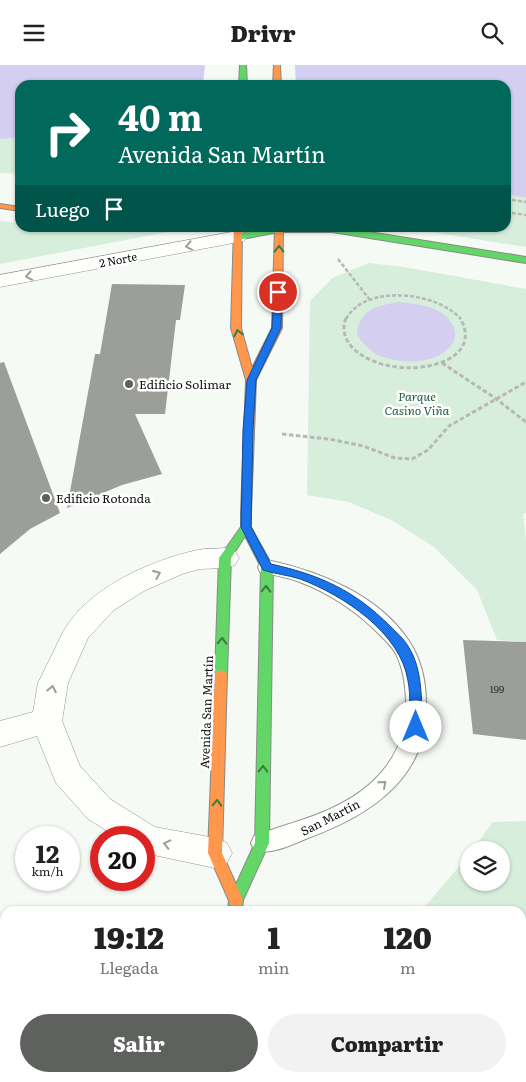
<!DOCTYPE html>
<html lang="es">
<meta charset="utf-8">
<style>
:root{--surface:#fff;--page:#f2f2f2;--text:#222;--muted:#767676;--accent:#5f615e}
body{margin:0;font-family:Literata,serif;background:var(--page);color:var(--text);height:100vh;display:flex;flex-direction:column;font-size:19px;white-space:nowrap}
*{box-sizing:border-box;margin:0}
p{font-size:16px;color:var(--muted)}
.icon{flex:none;width:28px;height:28px;fill:none;stroke:currentColor;stroke-width:2;stroke-linecap:round;stroke-linejoin:round}
.map{position:relative;flex:1;overflow:hidden}
.sheet{position:absolute;left:0px;top:841px;width:526px;height:176px;display:flex;flex-direction:column;background:var(--surface);border-radius:15px 15px 0 0;box-shadow:0 1px 4px #0004}
.sheet>*{flex:none}
.hud{position:absolute;left:15px;top:15px;width:496px;height:152px;border-radius:15px;box-shadow:0 1px 4px #0004;background:#00695c;color:#fff;overflow:hidden}
.controls{position:absolute;left:460px;top:776px;display:grid;gap:10px}
.controls a{display:grid;place-items:center;width:50px;height:50px;border-radius:50%;background:var(--surface);box-shadow:0 1px 4px #0004;font-size:25px}
.speed{position:absolute;left:15px;top:761px;display:flex;gap:10px;font-size:25px;font-weight:700;text-align:center}
.speed>*{display:grid;place-content:center;width:65px;height:65px;border-radius:50%;background:var(--surface);box-shadow:0 1px 4px #0004;line-height:1}
.speed small{font-size:12px;font-weight:400}
.speed .limit{border:8px solid #d22;background:#fff;color:#111}
.pin{position:absolute;display:grid;place-items:center;width:42px;height:42px;color:#fff;margin:-21px;border:2px solid #fff;border-radius:50%;box-shadow:0 1px 5px #0007}
.me{position:absolute;width:55px;margin:-28px;rotate:0deg;stroke-linejoin:round;filter:drop-shadow(0 0 4px #0008)}
.turn{display:flex;align-items:center;gap:18px;height:105px;padding:0 20px;font-size:22px}
.turn .icon{width:65px;height:65px;stroke-width:2.5}
.turn b{display:block;font-size:35px;line-height:42px}
.then{display:flex;align-items:center;height:48px;padding:0 20px;background:#0003;gap:10px;font-size:19px}
.eta{display:flex;justify-content:space-evenly;align-items:center;height:85px;text-align:center}
.eta b{font-size:30px;font-weight:800;line-height:35px}
.button{display:flex;gap:10px;margin-top:auto;padding:10px 20px}
.button a{flex:1;height:58px;border-radius:30px;background:var(--accent);color:#fff;font-size:20px;font-weight:800;line-height:58px;text-align:center}
.button a+a{background:var(--page);color:var(--text)}
header{display:flex;justify-content:space-between;align-items:center;height:65px;padding:0 20px;background:var(--surface);font-size:22px;font-weight:800}
.map>svg:first-child{display:block}
.green{fill:#d7eedd}
.water{fill:#d4cef0}
.pier{fill:#f6faf4}
.building{fill:#9b9e99}
.lines{fill:none;stroke-linecap:round;stroke-linejoin:round}
.lane-casing{stroke:#929492;stroke-width:2}
.street-casing{stroke:#929492;stroke-width:1}
.fast-casing{stroke:#898b88;stroke-width:2}
.slow-casing{stroke:#898b88;stroke-width:2}
.path-far1{stroke:#b7b8b7;stroke-width:2.5;stroke-dasharray:4 2;stroke-linecap:butt}
.path{stroke:#b7b8b7;stroke-width:3;stroke-dasharray:4.5 2.5;stroke-linecap:butt}
.lane{fill:#fefefd;fill-rule:evenodd}
.street{fill:#fefefd;fill-rule:evenodd}
.fast{fill:#63d668;fill-rule:evenodd}
.slow{fill:#ff974d;fill-rule:evenodd}
.oneway{stroke:#9e9e9d}
.oneway2{stroke:#3d7c40}
.route{fill:#1a73e8;stroke:#114b97}
.poi-dot{fill:#5f615e;stroke:#fff;stroke-width:2}
.labels{text-anchor:middle;dominant-baseline:central;stroke-width:5;stroke-linejoin:round;paint-order:stroke}
.number-label{font-size:10px;fill:#313231}
.far-street-label{font-size:11px;fill:#0e0e0e;stroke:#fff}
.poi-label{font-size:12px;fill:#0e0e0e;stroke:#fff;text-anchor:start}
.park-label{font-size:12px;font-style:italic;fill:#265e49;stroke:#fff}
.street-label{font-size:12px;fill:#0e0e0e;stroke:#fff}
</style>
<header><svg class="icon" aria-label="menu" viewBox="0 0 24 24"><path d="M4 6h16M4 12h16M4 18h16"/></svg>Drivr<svg class="icon" aria-label="search" viewBox="0 0 24 24"><circle cx="10" cy="10" r="6"/><path d="M15 15l6 6"/></svg></header>
<div class="map">
<svg width="526" height="1017" viewBox="0 0 526 1017">
<rect width="100%" height="100%" fill="#f6faf4"/>
<!-- green -->
<path class="green" d="M20,73V109L0,108V74Z
M506,129L526,133V182L406,163L506,162Z
M0,156L20,158V162L189,163L0,199Z
M369,198L404,202L526,224V448L523,449L526,475V577L497,575L477,525L434,482L391,455L349,437L307,430L310,236L332,213Z
M526,756V1017H322V1012H521V846H415L427,839L469,790V818H501V785H472L493,757Z"/>
<!-- water -->
<path class="water" d="M0,0H526V133L506,129V20H20V73L0,74Z
M399,237C418,239 444,241 453,261C457,268 455,276 450,282C434,301 396,299 376,289C368,284 363,278 357,270C359,244 376,241 399,237Z"/>
<!-- pier -->
<path class="pier" d="M205,0H295L296,20H203Z"/>
<!-- building -->
<path class="building" d="M112,219L185,220L180,255H176L165,349H135L162,409L122,420L67,443L95,289H100Z
M4,297L60,448L30,464L0,489V298Z
M463,575L526,577V675L473,669Z"/>
<g class="lines">
<defs>
<path id="lane" d="M267,495C319,506 379,530 409,576C421,594 426,616 426,638C429,712 371,750 308,773C293,779 270,791 254,785L251,778L254,771C294,756 338,748 371,718C393,698 406,672 406,641C406,624 404,605 396,589C393,583 387,577 382,572C358,547 330,528 297,516C285,512 273,510 260,507L258,502L260,497Z"/>
<path id="street" d="M237,166L244,168L247,172L244,176L0,222V210Z
M225,483L235,486L239,493L235,500L225,503L200,504L182,509L144,526L114,545L88,573L68,618L62,656L80,701L110,734L155,762L215,773L227,778L232,788L227,798L215,803L144,788V772H117L88,754L56,718L37,671L0,682V656L33,647L38,618L63,567C87,523 151,495 198,485C207,483 216,484 225,483Z"/>
<path id="fast" d="M240,0H246L247,20H239Z
M274,162H338L526,192V198L332,167H279L237,175L233,172L237,169Z
M246,444L251,448V462L273,502L269,778L243,835L242,846H228L229,835L255,778L261,502L245,471L231,493L227,610L225,613H217L215,610L219,493L241,462V448Z
M215,1012H231V1017H215Z"/>
<path id="slow" d="M274,0H280L281,20H273Z
M0,139L20,142V146L0,143Z
M234,162H242L241,263L252,303L272,263L275,162H283L282,263L256,315L251,448L246,452L241,448L246,315L231,263Z
M221,605L225,607L227,610L222,788L243,835L241,840L236,841L231,840L208,788L215,610L217,607Z"/>
</defs>
<!-- lane casing -->
<use href="#lane" class="lane-casing"/>
<!-- street casing -->
<use href="#street" class="street-casing"/>
<!-- fast casing -->
<use href="#fast" class="fast-casing"/>
<!-- slow casing -->
<use href="#slow" class="slow-casing"/>
<!-- path-far1 -->
<path class="path-far1" d="M506,134L526,137
M506,147L526,150
M338,194L370,235
M346,254C366,218 437,227 461,254"/>
<!-- path -->
<path class="path" d="M346,253C342,263 344,273 351,281C385,320 490,304 460,253
M442,298L495,333L526,357
M282,369L329,374L363,381L395,393L412,394L428,385L449,361L526,317"/>
<!-- lane -->
<use href="#lane" class="lane"/>
<!-- street -->
<use href="#street" class="street"/>
<!-- fast -->
<use href="#fast" class="fast"/>
<!-- slow -->
<use href="#slow" class="slow"/>
</g>
<!-- one-way arrows -->
<defs><path id="oneway-chevron" d="M-2-3.5L2.5 0L-2 3.5" fill="none" stroke-width="1.6" stroke-linecap="round" stroke-linejoin="round" transform="scale(1.25)"/></defs>
<g class="oneway">
<use href="#oneway-chevron" transform="translate(189 181) rotate(169)"/>
<use href="#oneway-chevron" transform="translate(29 211) rotate(169)"/>
<use href="#oneway-chevron" transform="translate(157 509) rotate(-23)"/>
<use href="#oneway-chevron" transform="translate(52 624) rotate(-79)"/>
<use href="#oneway-chevron" transform="translate(383 719) rotate(-41)"/>
<use href="#oneway-chevron" transform="translate(167 779) rotate(-167)"/>
</g>
<g class="oneway2">
<use href="#oneway-chevron" transform="translate(279 184) rotate(-91)"/>
<use href="#oneway-chevron" transform="translate(238 268) rotate(-103)"/>
<use href="#oneway-chevron" transform="translate(266 524) rotate(-89)"/>
<use href="#oneway-chevron" transform="translate(222 576) rotate(-88)"/>
<use href="#oneway-chevron" transform="translate(263 704) rotate(-89)"/>
<use href="#oneway-chevron" transform="translate(217 738) rotate(-88)"/>
</g>
<!-- route -->
<path class="route" d="M278,224L282,227L281,263L256,315L253,365L251,462L271,499C320,510 354,525 390,561C396,567 404,574 408,581C423,604 421,635 423,662L421,666L416,667L412,666L410,662C409,647 411,631 408,616C401,568 343,530 300,514C288,510 275,509 263,505L241,462L243,365L247,315L272,263L274,227Z"/>
<!-- markers -->
<g class="poi-dot">
<circle cx="129" cy="319" r="5"/>
<circle cx="46" cy="433" r="5"/>
</g>
<g class="labels">
<!-- number labels -->
<g class="number-label">
<text x="497" y="623">199</text>
</g>
<!-- far-street labels -->
<g class="far-street-label">
<text transform="translate(118 194) rotate(-11)">2 Norte</text>
</g>
<!-- poi labels -->
<g class="poi-label">
<text x="139" y="319">Edificio Solimar</text>
<text x="56" y="433">Edificio Rotonda</text>
</g>
<!-- park labels -->
<g class="park-label">
<text x="417" y="331">Parque<tspan x="417" dy="14">Casino Viña</tspan></text>
</g>
<!-- street labels -->
<g class="street-label">
<text transform="translate(206 647) rotate(-88)">Avenida San Martín</text>
<text transform="translate(330 752) rotate(-27)">San Martín</text>
</g>
</g>
</svg>
<div class="controls">
<a><svg class="icon" aria-label="layers" viewBox="0 0 24 24"><path d="M12 4l9 5-9 5-9-5zM3 14l9 5 9-5"/></svg></a>
</div>
<div class="speed"><div>12<small>km/h</small></div><div class="limit">20</div></div>
<div class="pin" style="left:278px;top:227px;background:#d93025"><svg class="icon" aria-label="arrive" viewBox="0 0 24 24"><path d="M6 21V4h12l-3 4 3 4H6"/></svg></div>
<svg class="me" style="left:416px;top:662px" viewBox="-20 -20 40 40"><circle r="19" fill="#fff"/><path d="M0-13L10 11 0 6-10 11z" fill="#1a73e8"/></svg>
<div class="hud">
<div class="turn"><svg class="icon" aria-label="right" viewBox="0 0 24 24"><path d="M7 20v-9h11M14 6l5 5-5 5"/></svg><div><b>40 m</b>Avenida San Martín</div></div>
<div class="then">Luego<svg class="icon" aria-label="arrive" viewBox="0 0 24 24"><path d="M6 21V4h12l-3 4 3 4H6"/></svg></div>
</div>
<section class="sheet">
<div class="eta">
<div><b>19:12</b><p>Llegada</p></div>
<div><b>1</b><p>min</p></div>
<div><b>120</b><p>m</p></div>
</div>
<div class="button"><a>Salir</a><a>Compartir</a></div>
</section>
</div>
